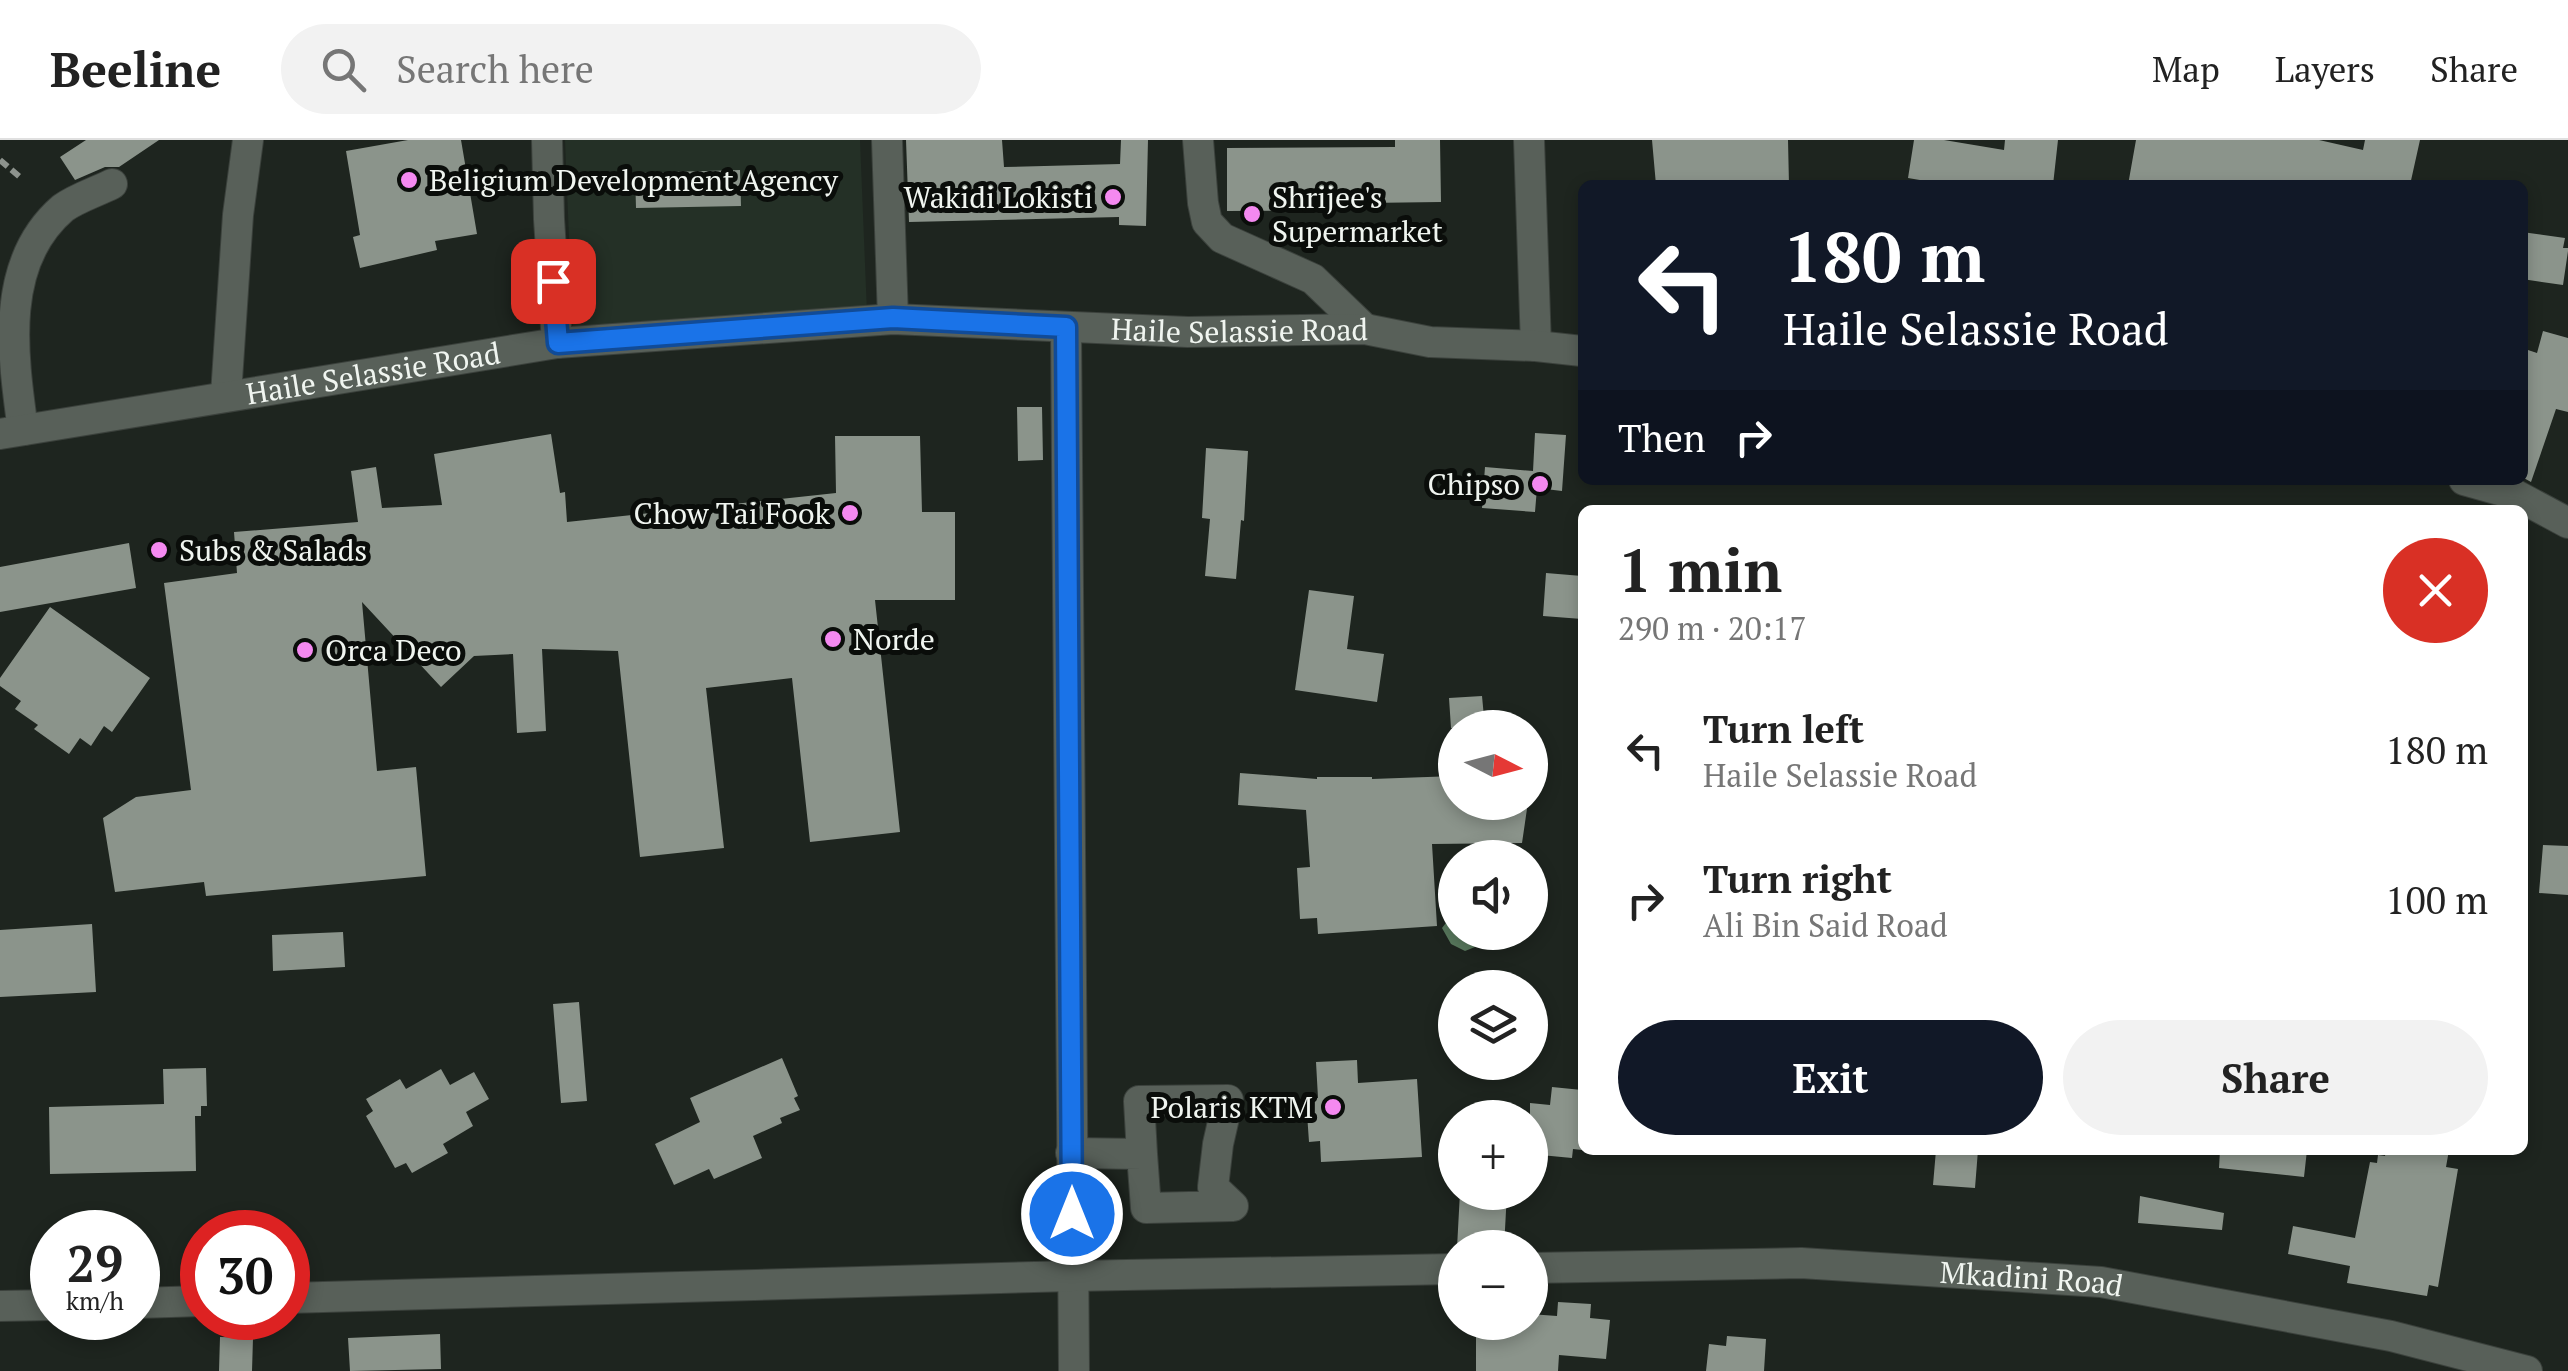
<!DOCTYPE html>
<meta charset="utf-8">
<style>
:root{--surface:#fff;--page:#f2f2f2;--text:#222;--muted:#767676;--line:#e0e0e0;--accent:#111827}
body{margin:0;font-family:"PT Serif",serif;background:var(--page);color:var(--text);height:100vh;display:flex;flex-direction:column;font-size:38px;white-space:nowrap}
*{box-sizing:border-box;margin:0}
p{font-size:32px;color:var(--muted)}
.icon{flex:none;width:55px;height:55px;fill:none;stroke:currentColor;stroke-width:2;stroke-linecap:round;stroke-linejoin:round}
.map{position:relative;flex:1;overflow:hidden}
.panel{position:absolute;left:1578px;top:365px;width:950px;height:650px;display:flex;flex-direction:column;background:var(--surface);border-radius:15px;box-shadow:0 5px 15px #0003}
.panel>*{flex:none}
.hud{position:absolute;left:1578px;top:40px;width:950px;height:305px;border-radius:15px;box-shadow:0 5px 15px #0003;background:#111827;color:#fff;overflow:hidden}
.needle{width:65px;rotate:96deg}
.buttons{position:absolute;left:1438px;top:570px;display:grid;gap:20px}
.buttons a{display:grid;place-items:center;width:110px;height:110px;border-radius:50%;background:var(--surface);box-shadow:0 5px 15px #0003;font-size:50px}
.speed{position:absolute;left:30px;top:1070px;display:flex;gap:20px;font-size:50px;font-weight:700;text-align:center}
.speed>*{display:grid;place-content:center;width:130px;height:130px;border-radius:50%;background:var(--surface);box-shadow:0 5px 15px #0003;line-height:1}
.speed small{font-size:25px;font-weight:400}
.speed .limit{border:15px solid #d22;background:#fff;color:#111}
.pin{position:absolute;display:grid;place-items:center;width:85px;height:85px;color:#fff;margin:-42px;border-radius:20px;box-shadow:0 5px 15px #0006}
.me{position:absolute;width:110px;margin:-55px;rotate:0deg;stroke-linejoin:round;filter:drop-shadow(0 0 8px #0008)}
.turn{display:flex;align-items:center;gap:35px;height:210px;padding:0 40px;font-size:45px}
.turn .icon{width:130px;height:130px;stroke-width:2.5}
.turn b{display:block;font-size:70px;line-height:85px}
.then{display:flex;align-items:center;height:95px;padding:0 40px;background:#0003;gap:20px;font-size:38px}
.round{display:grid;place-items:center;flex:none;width:105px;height:105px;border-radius:52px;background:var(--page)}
.overview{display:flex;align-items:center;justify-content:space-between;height:170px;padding:0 40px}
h1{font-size:60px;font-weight:700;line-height:75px}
.button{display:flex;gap:20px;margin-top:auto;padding:20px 40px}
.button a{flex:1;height:115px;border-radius:60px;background:var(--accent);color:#fff;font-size:40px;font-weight:700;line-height:115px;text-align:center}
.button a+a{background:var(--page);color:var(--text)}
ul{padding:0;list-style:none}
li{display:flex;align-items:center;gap:30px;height:150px;padding:0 40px}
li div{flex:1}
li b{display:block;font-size:38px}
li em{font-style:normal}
header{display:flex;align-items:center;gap:60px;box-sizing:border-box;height:140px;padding:0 50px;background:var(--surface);border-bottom:2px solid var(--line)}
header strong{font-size:48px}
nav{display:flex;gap:55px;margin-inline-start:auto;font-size:35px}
.search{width:700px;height:90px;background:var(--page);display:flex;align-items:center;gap:25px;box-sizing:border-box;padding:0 35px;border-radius:55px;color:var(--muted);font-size:38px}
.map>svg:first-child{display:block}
.built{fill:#243026}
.water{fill:#597a5e}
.building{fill:#8b948b}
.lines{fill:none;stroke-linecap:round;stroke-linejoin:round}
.minor-casing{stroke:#3b413c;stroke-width:32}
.path{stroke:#8d938d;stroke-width:6;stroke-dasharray:10 5;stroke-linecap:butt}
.minor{stroke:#586059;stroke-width:30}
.route-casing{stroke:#114b97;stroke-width:25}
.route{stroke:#1a73e8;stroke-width:18}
.poi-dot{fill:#f489f0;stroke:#0a0d0a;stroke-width:4}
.labels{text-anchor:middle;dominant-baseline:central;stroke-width:10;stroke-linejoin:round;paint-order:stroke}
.poi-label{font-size:30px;fill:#f0f5f0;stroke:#0a0d0a;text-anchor:start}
.street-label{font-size:30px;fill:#f0f5f0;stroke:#0a0d0a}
</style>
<header>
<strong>Beeline</strong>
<div class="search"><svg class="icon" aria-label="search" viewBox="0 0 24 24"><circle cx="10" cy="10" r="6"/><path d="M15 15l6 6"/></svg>Search here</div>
<nav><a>Map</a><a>Layers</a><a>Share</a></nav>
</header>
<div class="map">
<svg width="2568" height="1231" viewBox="0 0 2568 1231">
<rect width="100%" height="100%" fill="#1e251f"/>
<!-- built -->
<path class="built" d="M565,0H860L867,173L573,196Z"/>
<!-- water -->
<path class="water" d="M1449,742H1455V792L1489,793L1480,805L1465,811L1451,804L1442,788L1452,775Z"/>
<!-- building -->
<path class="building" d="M86,0H159L119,27H105L75,40L60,17Z
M408,0H461L477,94L435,101L437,110L360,128L353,97L360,95L346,11Z
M906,0H1002L1004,27L1120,24L1121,0H1148L1146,86L1119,85V77L909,82Z
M1395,0H1440L1441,62L1366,63V70L1227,71V8L1395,7Z
M1652,0H1788L1789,45H1656Z
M1914,0H1944L2004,10L2005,0H2058L2053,45H1949L1908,38Z
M2136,0H2319L2363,10L2365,0H2420L2410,45H2128Z
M740,30L741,66L636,68L635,33Z
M2522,92L2565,98L2563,108H2568V111L2563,145L2522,139Z
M2543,191L2568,198V272L2556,269L2531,342L2522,337V208L2537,213Z
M1017,267H1042L1043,320L1018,321Z
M1535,293L1566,295L1562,351L1537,348L1535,372L1482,368L1485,327L1533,331Z
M551,294L560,353L565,352L567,382L836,353L835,296H920L922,372H955V460H875L900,692L810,702L792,538L706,548L724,708L640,717L618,511L542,509L546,591L517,593L513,514L474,516L441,547L362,462L377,631L416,627L426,736L206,756L204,742L115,752L103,678L136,657L191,650L164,443L237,433L234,392L358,382L351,331L376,327L382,368L442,365L434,314Z
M1206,308L1248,311L1244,381L1241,380L1236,439L1205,436L1210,379L1202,378Z
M129,403L136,448L0,472V427Z
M1546,433L1582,436V479L1543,476Z
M1309,450L1354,456L1347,509L1384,514L1377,562L1295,550Z
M50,467L150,538L112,592L104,586L91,606L80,598L69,614L34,589L38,585L15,569L21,561L0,546V538Z
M1482,556L1485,588H1451L1449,558Z
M1240,633L1317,639V637H1372V639L1455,636V662H1528L1522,703L1432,704L1437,786L1318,794L1317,778L1300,779L1297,728L1310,727L1306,670L1238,665Z
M2543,705L2568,706V755L2539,753Z
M92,784L96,852L0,857V790Z
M343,792L345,827L273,831L272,795Z
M579,862L587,961L561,963L553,864Z
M782,918L798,956L794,958L800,970L780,978L782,983L753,996L762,1018L714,1039L709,1029L674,1045L655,1004L700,982L690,958Z
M1357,920L1358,943L1417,939L1422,1017L1321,1022L1320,1001L1309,1002L1306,959L1318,958L1316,922Z
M206,928L207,966H201V976H195L196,1031L50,1034L49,967L164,964L163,929Z
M441,929L450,945L474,932L489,959L466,972L473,986L443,1004L448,1013L412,1033L406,1023L395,1028L366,976L373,971L366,959L400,939L406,949Z
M1552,947L1582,950V1010L1573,1009L1572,1018L1530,1014V963L1550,965Z
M1936,1010H1978L1975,1048L1933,1045Z
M2220,1010H2307L2304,1037L2219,1028Z
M2386,1010H2449L2446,1027L2458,1029L2438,1147L2429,1145L2427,1156L2347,1143L2350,1126L2288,1114L2293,1086L2355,1098L2370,1022L2377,1023L2378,1015L2385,1016Z
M1460,1052H1507L1504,1108H1457Z
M2140,1056L2224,1073L2222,1090L2138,1083Z
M1558,1162L1591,1164L1590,1178L1610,1180L1606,1219L1559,1215L1558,1231H1476V1189H1520L1521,1182H1530V1174L1557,1176Z
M440,1194L441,1229L350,1231L348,1198Z
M1727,1196L1766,1199L1764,1231H1706L1709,1204L1726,1206Z
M220,1197L253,1198L252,1231H219Z"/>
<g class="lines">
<defs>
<g id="minor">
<path d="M547,0L549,79L557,203"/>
<path d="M887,0L893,179"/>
<path d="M1198,0L1203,63L1207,82L1222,98L1313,139L1365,189"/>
<path d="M1529,0L1536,206"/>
<path d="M1066,187L1074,1231"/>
<path d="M226,255L238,75L248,0"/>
<path d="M23,290C12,211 0,122 63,68C77,58 96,52 112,44"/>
<path id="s1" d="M0,294L557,203L893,179L1188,192L1365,189L1430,202L1536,206L1582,211"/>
<path d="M2464,340L2514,354L2568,383"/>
<path d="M1071,1013L1142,1014L1146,1068L1233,1066L1213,1047L1218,1004L1228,960L1139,961L1142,1014"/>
<path id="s2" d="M1530,1128L1801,1123L2101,1142L2391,1196L2527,1231"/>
<path d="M288,1158L1072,1136L1455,1129"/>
<path d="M138,1163L202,1161"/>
<path d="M0,1166L52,1165"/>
</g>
</defs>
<!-- minor casing -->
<use href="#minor" class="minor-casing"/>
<!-- path -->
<path class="path" d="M0,20L20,37"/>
<!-- minor -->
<use href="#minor" class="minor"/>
</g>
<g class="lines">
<defs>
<path id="route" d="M553,141L558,203L893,178L1066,187L1072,1074"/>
</defs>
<!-- route casing -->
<use href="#route" class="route-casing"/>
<!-- route -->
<use href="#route" class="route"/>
</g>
<!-- markers -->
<g class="poi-dot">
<circle cx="409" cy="40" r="10"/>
<circle cx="1113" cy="57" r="10"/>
<circle cx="1252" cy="74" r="10"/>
<circle cx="1540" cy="344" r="10"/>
<circle cx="850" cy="373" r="10"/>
<circle cx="159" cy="410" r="10"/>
<circle cx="833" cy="499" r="10"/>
<circle cx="305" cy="510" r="10"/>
<circle cx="1333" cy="967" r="10"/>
</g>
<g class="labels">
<!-- poi labels -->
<g class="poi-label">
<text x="429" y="40">Beligium Development Agency</text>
<text x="1093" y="57" text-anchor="end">Wakidi Lokisti</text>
<text x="1272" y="57">Shrijee's<tspan x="1272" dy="34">Supermarket</tspan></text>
<text x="1520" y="344" text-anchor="end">Chipso</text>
<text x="830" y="373" text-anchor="end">Chow Tai Fook</text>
<text x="179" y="410">Subs &amp; Salads</text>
<text x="853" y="499">Norde</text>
<text x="325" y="510">Orca Deco</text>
<text x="1313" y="967" text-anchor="end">Polaris KTM</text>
</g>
<!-- street labels -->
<g class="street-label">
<text stroke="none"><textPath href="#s1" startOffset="1248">Haile Selassie Road</textPath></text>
<text stroke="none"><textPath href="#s1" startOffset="378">Haile Selassie Road</textPath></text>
<text stroke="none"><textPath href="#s2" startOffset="502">Mkadini Road</textPath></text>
</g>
</g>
</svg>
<div class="buttons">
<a><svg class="needle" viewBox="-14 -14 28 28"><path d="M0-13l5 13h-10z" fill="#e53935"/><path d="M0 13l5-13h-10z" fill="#767676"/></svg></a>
<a><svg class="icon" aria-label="sound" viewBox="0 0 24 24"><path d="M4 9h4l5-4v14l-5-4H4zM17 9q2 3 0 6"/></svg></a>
<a><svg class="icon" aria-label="layers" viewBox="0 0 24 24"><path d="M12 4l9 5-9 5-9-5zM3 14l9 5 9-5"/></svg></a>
<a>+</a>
<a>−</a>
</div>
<div class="speed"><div>29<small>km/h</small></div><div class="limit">30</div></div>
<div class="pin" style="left:553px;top:141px;background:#d93025"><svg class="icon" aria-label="arrive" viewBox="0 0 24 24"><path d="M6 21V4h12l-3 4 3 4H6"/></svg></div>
<svg class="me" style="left:1072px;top:1074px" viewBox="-20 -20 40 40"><circle r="17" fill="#1a73e8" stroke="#fff" stroke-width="3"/><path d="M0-11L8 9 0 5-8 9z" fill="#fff"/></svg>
<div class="hud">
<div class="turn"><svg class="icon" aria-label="left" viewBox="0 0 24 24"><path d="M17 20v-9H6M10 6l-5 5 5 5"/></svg><div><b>180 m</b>Haile Selassie Road</div></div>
<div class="then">Then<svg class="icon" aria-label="right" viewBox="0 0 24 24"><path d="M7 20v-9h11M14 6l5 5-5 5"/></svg></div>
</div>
<section class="panel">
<div class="overview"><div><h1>1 min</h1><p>290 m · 20:17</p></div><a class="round" style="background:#d93025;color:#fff"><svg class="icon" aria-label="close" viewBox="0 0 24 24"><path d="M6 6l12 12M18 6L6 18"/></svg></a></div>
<ul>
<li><svg class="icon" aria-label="left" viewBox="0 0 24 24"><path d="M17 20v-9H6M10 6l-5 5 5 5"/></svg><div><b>Turn left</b><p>Haile Selassie Road</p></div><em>180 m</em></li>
<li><svg class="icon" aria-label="right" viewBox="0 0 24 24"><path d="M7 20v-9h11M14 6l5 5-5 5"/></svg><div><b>Turn right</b><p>Ali Bin Said Road</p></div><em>100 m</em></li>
</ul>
<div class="button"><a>Exit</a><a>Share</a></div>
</section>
</div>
